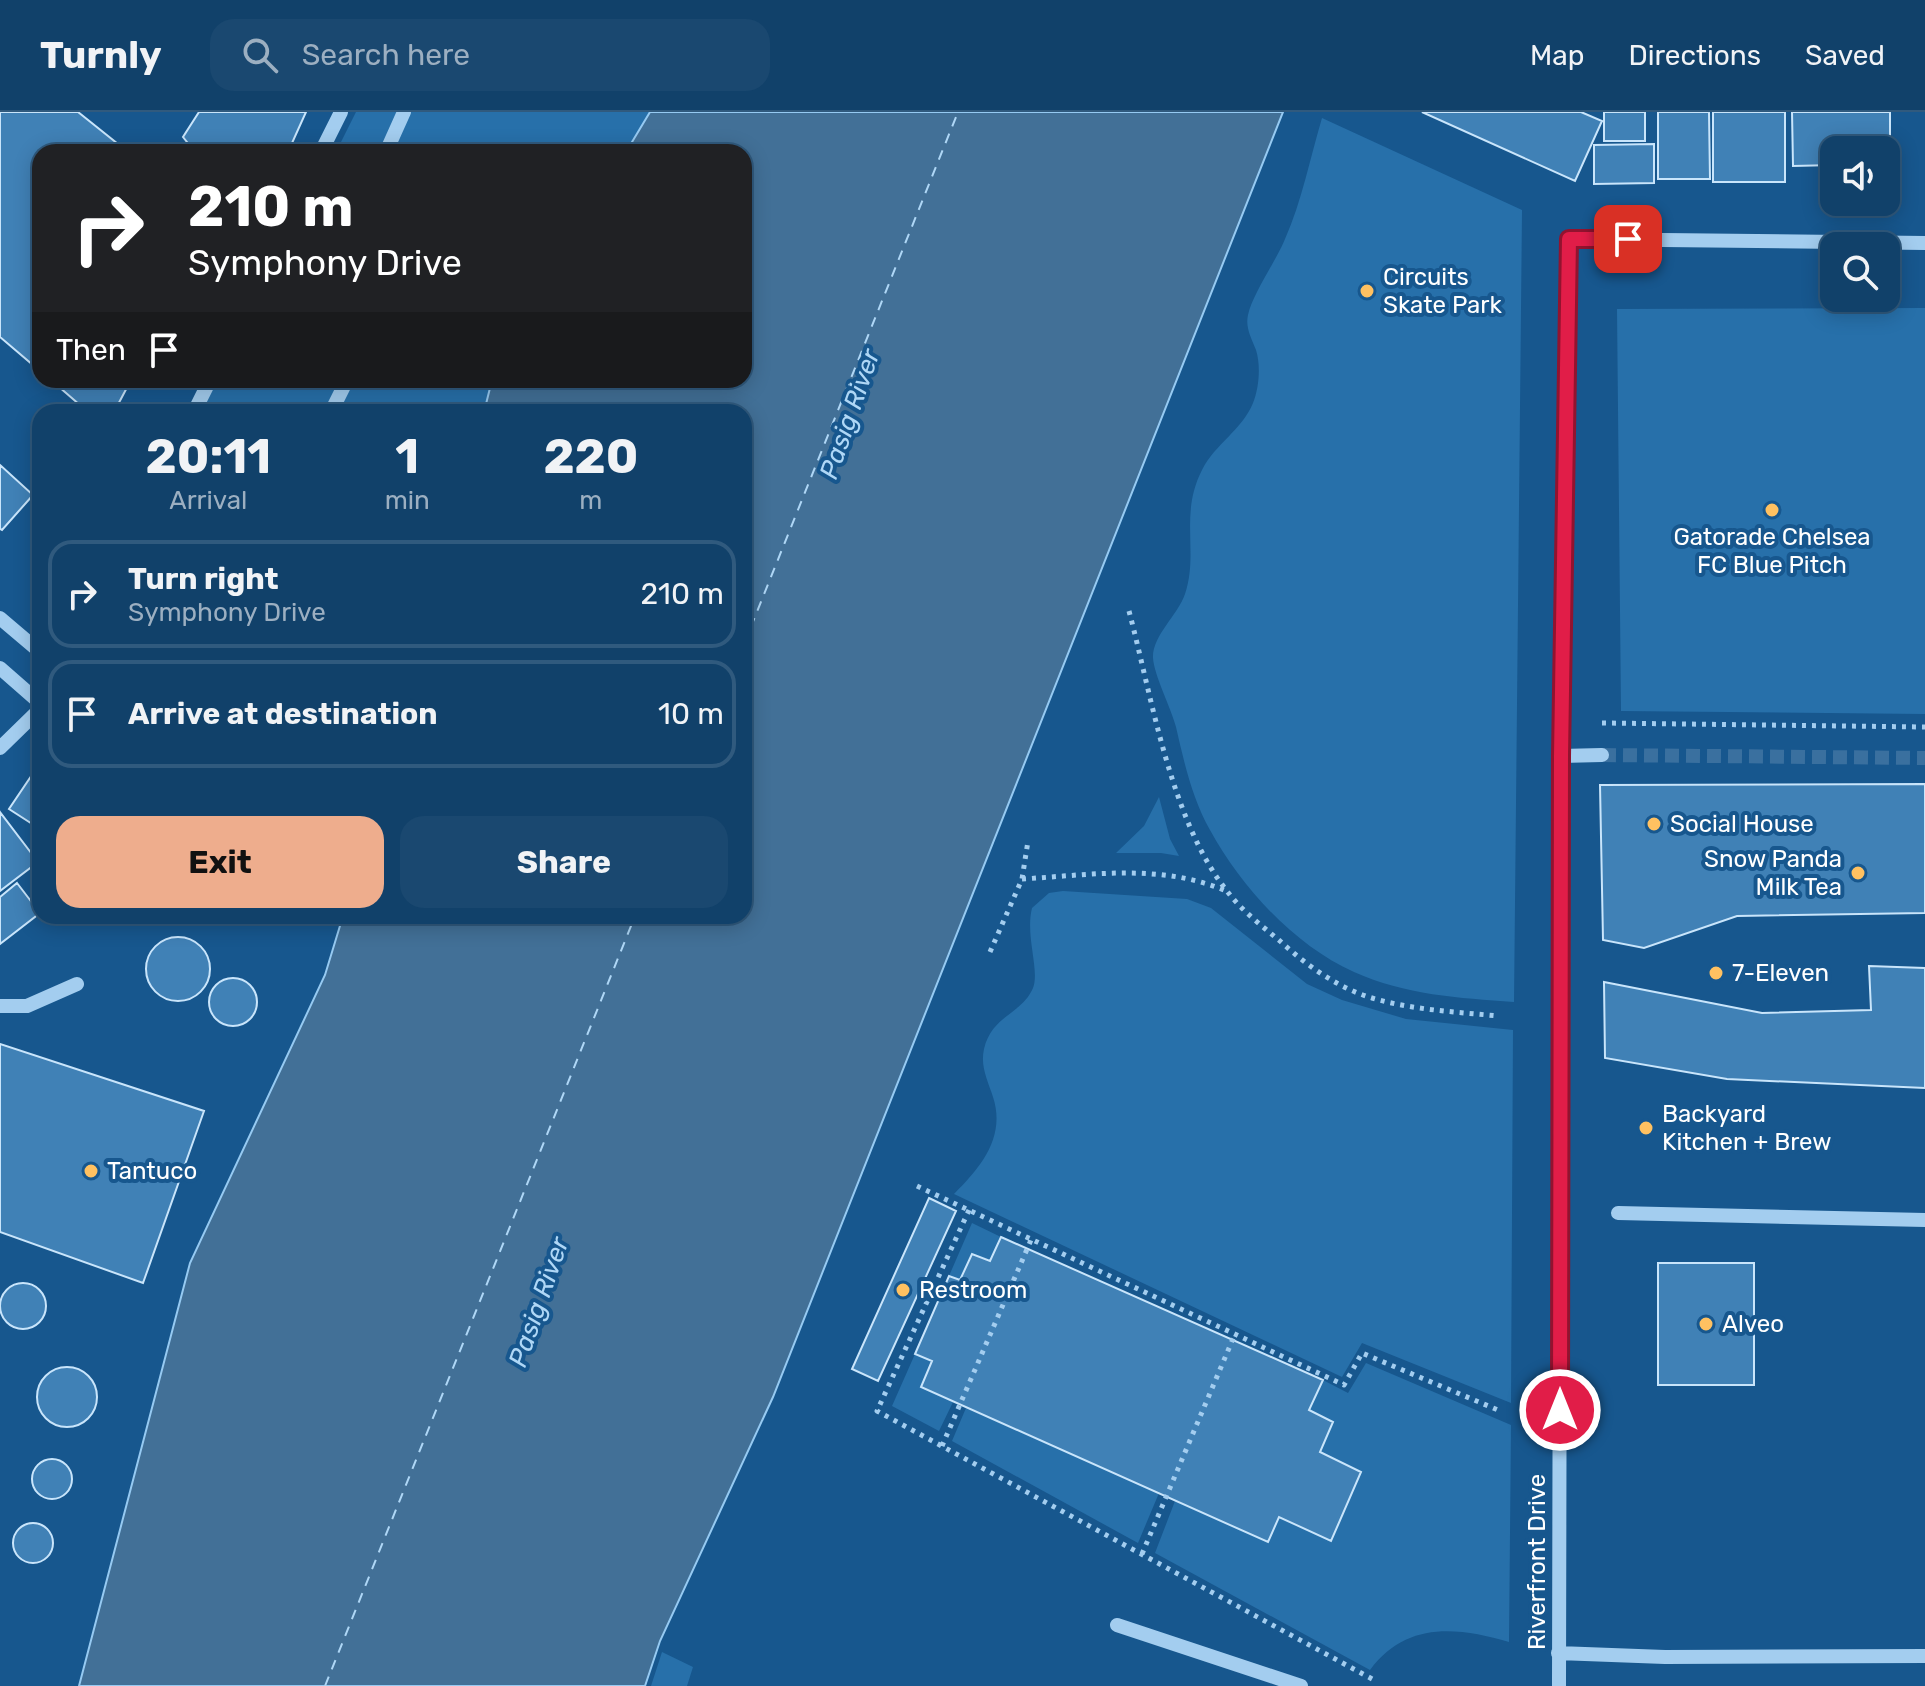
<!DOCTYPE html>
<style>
:root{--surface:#11416a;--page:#1a4870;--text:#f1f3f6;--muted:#9cafc1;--line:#305a7e;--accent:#eead8d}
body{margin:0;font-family:Rubik,sans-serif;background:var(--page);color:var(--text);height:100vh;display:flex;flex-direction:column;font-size:30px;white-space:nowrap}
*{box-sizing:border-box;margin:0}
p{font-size:26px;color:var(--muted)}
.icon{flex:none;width:44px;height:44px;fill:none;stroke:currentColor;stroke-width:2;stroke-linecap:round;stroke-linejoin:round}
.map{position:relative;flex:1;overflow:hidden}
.panel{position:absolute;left:32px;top:292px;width:720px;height:520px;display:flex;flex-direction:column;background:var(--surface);border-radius:24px;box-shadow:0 4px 20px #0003,0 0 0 2px var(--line)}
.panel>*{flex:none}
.banner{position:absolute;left:32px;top:32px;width:720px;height:244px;border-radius:24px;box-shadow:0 4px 20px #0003,0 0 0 2px var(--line);background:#202124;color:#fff;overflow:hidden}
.buttons{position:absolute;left:1820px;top:24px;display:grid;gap:16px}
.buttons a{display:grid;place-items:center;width:80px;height:80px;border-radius:16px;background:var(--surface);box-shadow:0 4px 20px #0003,0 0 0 2px var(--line);font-size:40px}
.pin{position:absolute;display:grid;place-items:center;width:68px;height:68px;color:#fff;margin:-34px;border-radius:16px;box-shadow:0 4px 12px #0006}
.me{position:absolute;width:88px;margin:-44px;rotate:0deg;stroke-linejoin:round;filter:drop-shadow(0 0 6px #0008)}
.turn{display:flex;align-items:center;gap:28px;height:168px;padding:0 24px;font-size:36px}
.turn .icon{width:104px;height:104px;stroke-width:2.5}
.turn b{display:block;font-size:56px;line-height:68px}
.then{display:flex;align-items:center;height:76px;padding:0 24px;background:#0003;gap:16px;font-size:30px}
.eta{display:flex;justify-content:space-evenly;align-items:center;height:136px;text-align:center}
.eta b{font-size:48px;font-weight:700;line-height:56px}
.primary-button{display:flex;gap:16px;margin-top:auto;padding:16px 24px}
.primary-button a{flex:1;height:92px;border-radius:24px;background:var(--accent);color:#111;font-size:32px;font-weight:700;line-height:92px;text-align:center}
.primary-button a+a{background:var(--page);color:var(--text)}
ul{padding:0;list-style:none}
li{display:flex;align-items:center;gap:24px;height:108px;margin:0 16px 12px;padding:0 8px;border:4px solid var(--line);border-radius:24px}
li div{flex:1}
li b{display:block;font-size:30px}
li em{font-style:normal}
header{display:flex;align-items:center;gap:48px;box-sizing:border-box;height:112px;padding:0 40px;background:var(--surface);border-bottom:2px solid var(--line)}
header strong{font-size:38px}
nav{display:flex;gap:44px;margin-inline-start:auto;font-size:28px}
.search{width:560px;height:72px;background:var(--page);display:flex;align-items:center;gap:20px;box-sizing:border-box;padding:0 28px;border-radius:24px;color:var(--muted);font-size:30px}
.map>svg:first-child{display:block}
.green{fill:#2770aa}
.water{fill:#427097;stroke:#96caf2;stroke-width:2}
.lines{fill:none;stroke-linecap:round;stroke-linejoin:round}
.ferry{stroke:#afd7f6;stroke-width:2;stroke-dasharray:10 8;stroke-linecap:butt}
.building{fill:#4081b6;stroke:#c9e5fb;stroke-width:2}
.minor-tunnel{stroke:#3a709f;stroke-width:14;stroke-dasharray:14 7;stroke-linecap:butt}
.path{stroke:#a3cdef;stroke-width:5;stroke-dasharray:4 6;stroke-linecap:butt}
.minor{stroke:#a3cdef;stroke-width:14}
.route-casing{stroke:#92132f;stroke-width:20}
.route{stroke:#e11d48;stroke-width:14}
.poi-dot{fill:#ffc161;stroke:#17578e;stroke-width:3}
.labels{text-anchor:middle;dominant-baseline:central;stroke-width:8;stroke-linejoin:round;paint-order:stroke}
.poi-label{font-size:24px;fill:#fff;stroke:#17578e;text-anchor:start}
.street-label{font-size:24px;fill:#fff;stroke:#17578e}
.water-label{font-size:26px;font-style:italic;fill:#afd7f6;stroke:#17578e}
</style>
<header>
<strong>Turnly</strong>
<div class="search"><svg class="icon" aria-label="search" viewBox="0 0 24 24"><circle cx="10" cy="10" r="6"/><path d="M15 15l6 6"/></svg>Search here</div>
<nav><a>Map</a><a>Directions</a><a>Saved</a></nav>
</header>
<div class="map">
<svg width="1925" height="1574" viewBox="0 0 1925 1574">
<rect width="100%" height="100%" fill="#17578e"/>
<!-- green -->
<path class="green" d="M356,0H650L626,40H336Z
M1322,6L1522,98L1514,890C1459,886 1405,883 1354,860C1295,834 1241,775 1210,718C1192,686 1184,650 1176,615C1171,596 1154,563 1153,546C1152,524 1178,503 1185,482C1199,440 1179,403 1202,358C1215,332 1242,318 1253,291C1259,276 1261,254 1256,238C1252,227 1245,216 1248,203C1252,183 1276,149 1285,127C1302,89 1310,46 1322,6Z
M1925,196V602L1621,599L1617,197Z
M209,268H492L484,300H205L189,295Z
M1159,685L1170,727L1179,744L1161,741H1116L1144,714Z
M1063,779L1187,787L1211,796L1307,872L1342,888L1406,907L1513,918L1511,1291L1362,1231L1342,1265L954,1082C981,1055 1006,1025 993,985C988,969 980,955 984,937C992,903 1022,902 1033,876C1040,858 1025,824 1032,796L1049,781Z
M972,1111L1001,1125L990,1149L972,1142L960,1168L949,1164Z
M915,1242L932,1249L921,1275L953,1290L939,1319L892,1294Z
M1366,1251L1511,1313L1509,1530C1458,1515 1406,1509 1370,1558L1155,1441L1175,1389L1268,1430L1279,1405L1331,1428L1361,1360L1320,1340L1333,1310L1309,1298L1323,1268L1348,1281Z
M966,1296L1159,1381L1138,1431L952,1329Z
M662,1540L693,1555L687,1574H651Z"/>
<!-- water -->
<path class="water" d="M650,0H1283L773,1285L660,1529L645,1574H79L190,1151L325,863L343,804H744V300H484L492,268H744V40H626Z"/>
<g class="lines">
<!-- ferry -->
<path class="ferry" d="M744,532L958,0
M325,1574L635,804"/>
</g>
<!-- building -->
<path class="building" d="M0,0H78L128,40H40V259L0,225Z
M199,0H306L288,40H195L183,25Z
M1422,0H1581L1602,9L1575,69Z
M1604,0H1645V29H1604Z
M1658,0H1709L1710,67H1658Z
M1713,0H1785V70H1713Z
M1792,0H1890V53H1886V38H1834V53L1793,54Z
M1654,32V71L1594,72V33Z
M51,268H131L114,300H88Z
M0,353L33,383L2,418L0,417Z
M40,651V717L9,697Z
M1925,672V801L1737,804L1644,836L1603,828L1600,673Z
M0,700L38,750L0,779Z
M17,771L40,801L0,832V785Z
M193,804H232L211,811Z
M146 857a32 32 0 1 1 64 0a32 32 0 1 1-64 0Z
M1869,854L1925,856V976L1727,967L1605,946L1604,870L1762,901L1871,898Z
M209 890a24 24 0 1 1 48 0a24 24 0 1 1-48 0Z
M0,932L204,999L143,1171L0,1120Z
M929,1086L956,1099L878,1269L852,1257Z
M1001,1125L1323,1268L1309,1298L1333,1310L1320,1340L1361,1360L1331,1429L1279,1405L1268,1430L921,1275L932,1249L915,1242L949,1164L960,1168L972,1142L990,1149Z
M1658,1151H1754V1273H1658Z
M0 1194a23 23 0 1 1 46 0a23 23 0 1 1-46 0Z
M37 1285a30 30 0 1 1 60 0a30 30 0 1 1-60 0Z
M32 1367a20 20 0 1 1 40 0a20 20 0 1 1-40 0Z
M13 1431a20 20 0 1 1 40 0a20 20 0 1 1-40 0Z"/>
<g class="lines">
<!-- minor-tunnel -->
<path class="minor-tunnel" d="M1602,643L1925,646"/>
<!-- path -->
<path class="path" d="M1129,499C1152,586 1171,709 1227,779C1241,798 1262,814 1280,829C1306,853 1338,876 1372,886C1413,898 1456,900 1499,904
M1602,611L1925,615
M1022,767C1091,763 1161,751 1226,779
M990,840L1022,767L1028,729
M917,1074L1344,1273L1362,1241L1498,1298
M969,1098L877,1299L1374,1568
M942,1334L1031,1128
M1142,1442L1235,1222"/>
<!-- minor -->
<path class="minor" d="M321,40L341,0
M386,40L404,0
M194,300L210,268
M331,300L347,268
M0,506L40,540
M0,556L40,591
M0,636L40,597
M1561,644L1602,643
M0,894H27L77,872
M1618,1101L1925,1108
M1117,1513L1301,1574
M1558,1541L1665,1545L1925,1544
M1559,1574L1561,644L1569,127L1925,131"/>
</g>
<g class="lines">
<defs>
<path id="route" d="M1560,1298L1561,644L1569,127H1628"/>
</defs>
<!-- route casing -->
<use href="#route" class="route-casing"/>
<!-- route -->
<use href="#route" class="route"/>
</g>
<!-- markers -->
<g class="poi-dot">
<circle cx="1367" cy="179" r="8"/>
<circle cx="1772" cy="398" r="8"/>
<circle cx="1654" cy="712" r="8"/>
<circle cx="1858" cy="761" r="8"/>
<circle cx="1716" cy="861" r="8"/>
<circle cx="1646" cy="1016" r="8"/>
<circle cx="91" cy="1059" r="8"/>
<circle cx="903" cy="1178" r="8"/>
<circle cx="1706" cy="1212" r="8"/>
</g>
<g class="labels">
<!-- poi labels -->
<g class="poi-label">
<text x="1383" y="165">Circuits<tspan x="1383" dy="28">Skate Park</tspan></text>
<text x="1772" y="425" text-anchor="middle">Gatorade Chelsea<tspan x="1772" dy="28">FC Blue Pitch</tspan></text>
<text x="1670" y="712">Social House</text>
<text x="1842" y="747" text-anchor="end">Snow Panda<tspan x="1842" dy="28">Milk Tea</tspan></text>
<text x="1732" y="861">7-Eleven</text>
<text x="1662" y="1002">Backyard<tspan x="1662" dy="28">Kitchen + Brew</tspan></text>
<text x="107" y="1059">Tantuco</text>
<text x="919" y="1178">Restroom</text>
<text x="1722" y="1212">Alveo</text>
</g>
<!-- street labels -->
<g class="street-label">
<text transform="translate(1537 1450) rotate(-90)">Riverfront Drive</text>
</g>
<!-- water labels -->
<g class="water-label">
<text transform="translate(850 302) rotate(-71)">Pasig River</text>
<text transform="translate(539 1190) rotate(-71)">Pasig River</text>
</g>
</g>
</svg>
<div class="buttons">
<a><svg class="icon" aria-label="sound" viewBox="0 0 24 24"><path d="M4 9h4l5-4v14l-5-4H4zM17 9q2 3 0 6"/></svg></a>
<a><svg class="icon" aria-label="search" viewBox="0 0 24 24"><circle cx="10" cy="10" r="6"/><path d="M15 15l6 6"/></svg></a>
</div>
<div class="pin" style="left:1628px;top:127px;background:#d93025"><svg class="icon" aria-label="arrive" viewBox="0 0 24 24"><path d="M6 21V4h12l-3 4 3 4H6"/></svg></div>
<svg class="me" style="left:1560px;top:1298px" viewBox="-20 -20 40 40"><circle r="17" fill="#e11d48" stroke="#fff" stroke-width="3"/><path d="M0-11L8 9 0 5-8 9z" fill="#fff"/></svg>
<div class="banner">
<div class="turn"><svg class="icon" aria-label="right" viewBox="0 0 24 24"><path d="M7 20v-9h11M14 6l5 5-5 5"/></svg><div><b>210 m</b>Symphony Drive</div></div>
<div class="then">Then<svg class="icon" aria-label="arrive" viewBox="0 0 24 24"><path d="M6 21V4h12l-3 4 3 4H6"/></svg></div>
</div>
<section class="panel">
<div class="eta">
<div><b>20:11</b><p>Arrival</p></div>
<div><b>1</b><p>min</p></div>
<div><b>220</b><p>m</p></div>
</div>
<ul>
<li><svg class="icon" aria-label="right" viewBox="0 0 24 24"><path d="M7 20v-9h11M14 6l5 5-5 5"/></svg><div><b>Turn right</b><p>Symphony Drive</p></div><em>210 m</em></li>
<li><svg class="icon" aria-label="arrive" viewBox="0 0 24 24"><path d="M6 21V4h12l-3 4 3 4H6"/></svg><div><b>Arrive at destination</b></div><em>10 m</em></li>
</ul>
<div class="primary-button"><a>Exit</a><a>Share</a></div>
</section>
</div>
